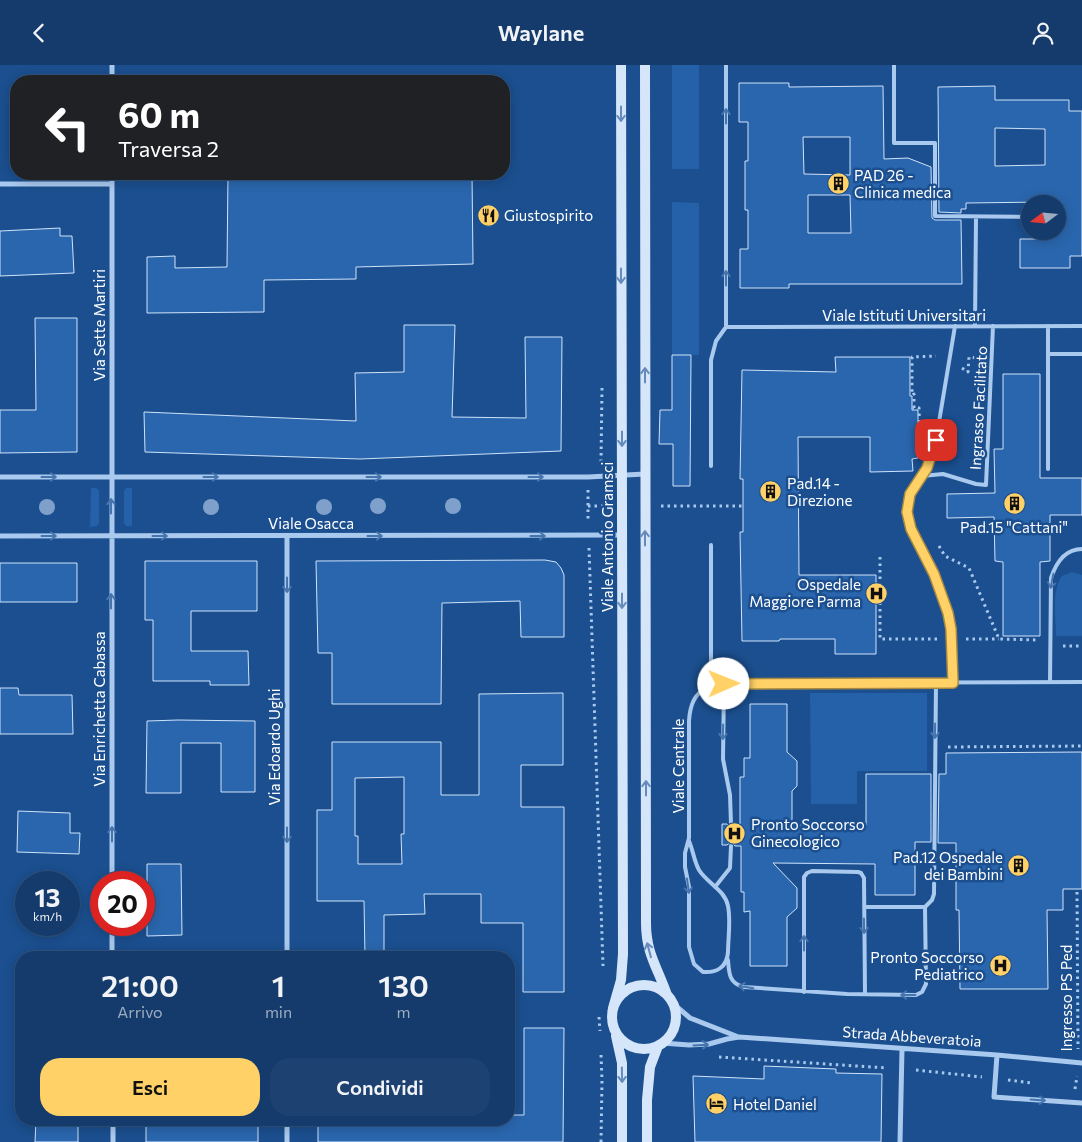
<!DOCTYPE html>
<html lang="it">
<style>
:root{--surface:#143b6b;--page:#1d4271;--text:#f1f3f6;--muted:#9dadc1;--line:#33557e;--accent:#ffd166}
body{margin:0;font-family:Commissioner,sans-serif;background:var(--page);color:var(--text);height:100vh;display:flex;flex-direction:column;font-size:19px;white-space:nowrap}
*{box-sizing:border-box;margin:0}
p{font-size:16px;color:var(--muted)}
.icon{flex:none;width:28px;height:28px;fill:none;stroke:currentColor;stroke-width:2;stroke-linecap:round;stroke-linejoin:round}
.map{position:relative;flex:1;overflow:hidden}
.sheet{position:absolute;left:15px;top:886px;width:500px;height:175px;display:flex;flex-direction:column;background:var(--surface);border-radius:20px;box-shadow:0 2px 12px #0003,0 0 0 1px var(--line)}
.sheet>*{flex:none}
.top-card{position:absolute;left:10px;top:10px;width:500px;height:105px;border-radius:20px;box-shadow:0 2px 12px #0003,0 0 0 1px var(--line);background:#202124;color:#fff;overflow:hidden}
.needle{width:32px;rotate:254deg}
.controls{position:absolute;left:1021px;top:130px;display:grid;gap:10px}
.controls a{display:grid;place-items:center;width:45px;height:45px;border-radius:50%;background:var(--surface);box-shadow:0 2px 12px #0003,0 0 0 1px var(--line);font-size:25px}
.speed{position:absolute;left:15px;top:806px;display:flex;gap:10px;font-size:25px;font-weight:700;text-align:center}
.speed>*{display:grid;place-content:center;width:65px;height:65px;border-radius:50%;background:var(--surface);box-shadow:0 2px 12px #0003,0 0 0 1px var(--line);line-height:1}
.speed small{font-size:12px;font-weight:400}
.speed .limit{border:8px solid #d22;background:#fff;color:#111}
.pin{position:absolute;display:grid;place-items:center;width:42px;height:42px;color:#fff;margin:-21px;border-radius:10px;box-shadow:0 2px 8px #0006}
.me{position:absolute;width:55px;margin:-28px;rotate:89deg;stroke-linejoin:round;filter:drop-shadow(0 0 4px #0008)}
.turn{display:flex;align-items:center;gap:18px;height:105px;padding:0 25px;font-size:22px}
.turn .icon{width:65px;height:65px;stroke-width:2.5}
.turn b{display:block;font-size:35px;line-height:42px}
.eta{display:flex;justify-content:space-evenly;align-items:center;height:85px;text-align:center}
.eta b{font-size:30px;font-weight:600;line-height:35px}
.button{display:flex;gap:10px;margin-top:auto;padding:10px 25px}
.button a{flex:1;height:58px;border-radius:20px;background:var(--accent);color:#111;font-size:20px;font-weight:600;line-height:58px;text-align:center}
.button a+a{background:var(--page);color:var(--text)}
header{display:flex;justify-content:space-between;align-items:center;height:65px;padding:0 25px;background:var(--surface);font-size:22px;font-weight:600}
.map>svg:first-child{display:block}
.green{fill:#2461a8}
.building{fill:#2a66ad;stroke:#cfe3fa;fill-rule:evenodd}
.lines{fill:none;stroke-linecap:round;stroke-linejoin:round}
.path{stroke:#a9c9ee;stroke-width:3;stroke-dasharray:2.5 4;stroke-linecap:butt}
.lane{stroke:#a9c9ee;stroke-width:4}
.street{stroke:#a9c9ee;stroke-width:5}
.secondary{stroke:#d6e6fa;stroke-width:10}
.tree{fill:#7ea0ca}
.oneway{stroke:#668bba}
.oneway2{stroke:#4674ac}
.route-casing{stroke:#a68842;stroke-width:12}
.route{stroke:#ffd166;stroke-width:9}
.labels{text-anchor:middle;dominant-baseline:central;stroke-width:5;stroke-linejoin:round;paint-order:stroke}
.poi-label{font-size:15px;fill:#fff;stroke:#1b4f8f;text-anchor:start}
.street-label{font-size:15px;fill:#fff;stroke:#1b4f8f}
</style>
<header><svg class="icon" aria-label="back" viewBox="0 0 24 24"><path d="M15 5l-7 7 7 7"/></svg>Waylane<svg class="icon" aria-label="person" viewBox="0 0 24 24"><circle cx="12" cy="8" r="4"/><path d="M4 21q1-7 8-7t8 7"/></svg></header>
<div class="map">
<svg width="1082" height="1077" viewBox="0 0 1082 1077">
<rect width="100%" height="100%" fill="#1b4f8f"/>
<!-- green -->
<path class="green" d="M672,0H699V104H672Z
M672,137L699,138V290H672Z
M91,423H96L99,425V458L97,461L90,462Z
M126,423H132V461H126L124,458V426Z
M1072,507L1082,510V571H1056C1056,553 1051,526 1062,511Z
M810,628H927V706H857V739H811Z"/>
<!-- building -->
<path class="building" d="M739,18H789V22L883,21L884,94L908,93L931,102L932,153L935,155H961L962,219H789V223H740V184H748V145H745V96H748V57H739ZM803,72H850V110L804,109ZM808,130H850L851,168H808Z
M995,21V35H1069V46H1082V191H1070V203H1020V174H1045V166H1058V139H1045V137L966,138V144H961V148L939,147L938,22ZM995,63L1045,64V100L995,101Z
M228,109H472L473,199L356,202V214L264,215V247L147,248V192L175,191V203L227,202Z
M60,163V171H72L74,208L0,211V166Z
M35,253H77V387L0,388V345H36Z
M404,260H455L452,352L526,353L525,272H562L561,386L360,394L145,387L144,347L356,356L355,308L404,307Z
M672,290H691L690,421H673V379H659L660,345H672Z
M835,292H910V331H912V345H918V393L912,394L913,406L870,407V372H798L799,510H876V589H835V574H780L779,576H742L740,467H743V414H740L742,305L836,307Z
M1003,309H1040V413H1082V450H1050V496L1040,497V571H1003V497L995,496L994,452L947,453V429L995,428L994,384H1003Z
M545,495L556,497L561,503L564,510V572H521L520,536L442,538L441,639H332V588H318L316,496Z
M145,496H257V546H191V586H248L249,620H210V616H153V555H145Z
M0,498H77V537H0Z
M0,623H18L19,630H72L73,669H0Z
M563,628V700H521V742H564V927H523V858H481V829H424L425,849L384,850V892H365L364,836H317V745H332V677H441V730H479V629ZM404,712V769H401L402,799H358V771H355V713Z
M750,639H787V687L797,696V721L792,726V760H866V709H931V777H915V830H875V799L773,798L797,823V843L787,852V901H750V846L744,847V827H741V781H735L731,777L727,780H722V759H727L731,763L733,762L735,759H740V712H744V693H750Z
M178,655L255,656V727H221V678H181V728H146L147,656Z
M1082,687V824H1063V845H1047L1048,924H960L959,845H956V778H938L939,709H946V688Z
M18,746L70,748V768H80L79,789L17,787Z
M147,799H181L182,870L147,871Z
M524,963H564L563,1077H318V1055H509V1050H524Z
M764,1001L836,1004V1008L882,1009L881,1077H695L693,1011L764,1014Z
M36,1055H78V1077H35Z
M146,1055H258V1077H146Z"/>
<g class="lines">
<!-- path -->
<path class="path" d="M962,303L968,307L969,292L978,293
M920,377L919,343H914V329L912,330V292L936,291
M601,397L602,323
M588,425V457
M588,441H605
M661,441H743
M939,481L945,491L969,503L999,574L1038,575
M589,483L603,901
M880,492V574H938
M966,574H999
M1063,581H1082
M948,682L1082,681
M1077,827L1078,984
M599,952L600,966
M719,992L887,1003
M916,1005L982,1012
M1008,1015L1032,1018
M1075,1024L1077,1011
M601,1077L602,1015L601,990"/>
<!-- lane -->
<path class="lane" d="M894,0V78H935V151L1030,152
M975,261L976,152
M1048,261V404
M726,262L1082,261
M1048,289H1082
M711,401V295L716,276L726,262V0
M922,411L943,409L976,419L986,420L993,261
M953,617L952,574L947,548L934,509L911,465L907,447L910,429L927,403L936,375L955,261
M1050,617L1051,513C1056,498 1065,484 1082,484
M724,619L723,694L730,730L731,759
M711,621V480
M689,776C693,785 694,796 699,805C707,818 725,825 728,841C731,856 728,873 728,888
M715,822L730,803L731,781
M864,842H925L932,835L934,829L936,618
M728,887C727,902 717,908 703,907L694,899L689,882V822L685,802V788L689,773V656C691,619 713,619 743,618L1082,617
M728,895C729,908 729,919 744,922L847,929L916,930L922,927L926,919L925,842
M804,927V812L807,808L812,806L858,807L861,808L864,813L865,929"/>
<!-- street -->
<path class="street" d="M112,16V0
M112,109V818
M0,119H112
M0,412H588L645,409
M0,471L622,470
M287,471V892
M112,860V892
M671,934L677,942L690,953L736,971
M662,978L689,980L709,979L727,974L739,972L997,990L1082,998
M997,990L994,1032L1082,1038
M113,1055V1077
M287,1055V1077
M900,1077L902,984"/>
<!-- secondary -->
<path class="secondary" d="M645,0L646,858C646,889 658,903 667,930
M612 952a32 32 0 1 1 64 0a32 32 0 1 1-64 0Z
M613,943L621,915L623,889L621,0
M616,971L622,998V1077
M647,1077V1035L650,1002L658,981"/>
</g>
<!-- trees -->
<g class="tree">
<circle cx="378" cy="441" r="8"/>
<circle cx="453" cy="441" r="8"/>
<circle cx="47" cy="442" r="8"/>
<circle cx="211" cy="442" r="8"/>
<circle cx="324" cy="442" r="8"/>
</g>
<!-- one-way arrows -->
<defs><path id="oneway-shaft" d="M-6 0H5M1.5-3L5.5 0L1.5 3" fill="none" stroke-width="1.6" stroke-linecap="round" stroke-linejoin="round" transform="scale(1.25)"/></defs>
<g class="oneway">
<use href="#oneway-shaft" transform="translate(621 49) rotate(90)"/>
<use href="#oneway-shaft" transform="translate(621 211) rotate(90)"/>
<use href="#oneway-shaft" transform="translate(645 310) rotate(-90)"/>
<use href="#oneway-shaft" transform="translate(622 374) rotate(90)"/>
<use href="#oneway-shaft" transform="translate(645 473) rotate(-90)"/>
<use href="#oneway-shaft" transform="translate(622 536) rotate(90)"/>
<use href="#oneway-shaft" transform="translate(646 723) rotate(-90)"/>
<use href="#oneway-shaft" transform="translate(649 885) rotate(-105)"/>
<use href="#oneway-shaft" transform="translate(622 1010) rotate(89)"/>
</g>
<g class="oneway2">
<use href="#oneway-shaft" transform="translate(726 51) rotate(-90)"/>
<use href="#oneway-shaft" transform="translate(726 213) rotate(-90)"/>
<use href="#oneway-shaft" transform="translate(49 412)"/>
<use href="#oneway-shaft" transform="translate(211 412)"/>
<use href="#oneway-shaft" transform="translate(374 412)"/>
<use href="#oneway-shaft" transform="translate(536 412)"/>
<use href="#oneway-shaft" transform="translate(111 441) rotate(-90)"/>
<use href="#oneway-shaft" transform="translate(49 471)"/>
<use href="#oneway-shaft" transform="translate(160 471)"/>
<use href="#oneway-shaft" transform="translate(375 471)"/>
<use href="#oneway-shaft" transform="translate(538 471)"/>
<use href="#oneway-shaft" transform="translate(1052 516) rotate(101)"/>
<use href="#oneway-shaft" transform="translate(287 520) rotate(90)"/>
<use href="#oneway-shaft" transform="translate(111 536) rotate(-90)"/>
<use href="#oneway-shaft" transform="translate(935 666) rotate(91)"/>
<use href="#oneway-shaft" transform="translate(723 667) rotate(91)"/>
<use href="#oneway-shaft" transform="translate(112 769) rotate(-90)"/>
<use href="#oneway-shaft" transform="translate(287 770) rotate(90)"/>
<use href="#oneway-shaft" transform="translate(688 821) rotate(82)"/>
<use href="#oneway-shaft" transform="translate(864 861) rotate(89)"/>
<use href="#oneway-shaft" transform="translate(804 878) rotate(-90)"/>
<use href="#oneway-shaft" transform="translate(746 922) rotate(-170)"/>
<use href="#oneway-shaft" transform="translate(908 930) rotate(-180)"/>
<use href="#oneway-shaft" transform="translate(701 980) rotate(-3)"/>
<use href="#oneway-shaft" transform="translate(1038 1035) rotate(4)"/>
</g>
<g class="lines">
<defs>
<path id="route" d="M724,619L953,618L951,564L948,548L934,509L911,464L907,447L910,429L927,403L936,375"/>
</defs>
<!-- route casing -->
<use href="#route" class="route-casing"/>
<!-- route -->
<use href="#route" class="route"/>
</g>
<!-- icons -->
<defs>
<symbol id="building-disc" viewBox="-11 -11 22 22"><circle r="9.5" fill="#ffd166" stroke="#1b4f8f"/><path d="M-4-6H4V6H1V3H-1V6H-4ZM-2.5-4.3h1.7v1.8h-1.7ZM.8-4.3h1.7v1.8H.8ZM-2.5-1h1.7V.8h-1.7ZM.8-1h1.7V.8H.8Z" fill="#111"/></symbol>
<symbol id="restaurant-disc" viewBox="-11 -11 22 22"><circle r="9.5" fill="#ffd166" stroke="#1b4f8f"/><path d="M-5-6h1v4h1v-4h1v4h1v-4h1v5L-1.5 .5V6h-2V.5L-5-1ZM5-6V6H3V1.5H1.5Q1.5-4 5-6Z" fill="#111"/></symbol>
<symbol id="hospital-disc" viewBox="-11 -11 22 22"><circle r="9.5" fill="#ffd166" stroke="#1b4f8f"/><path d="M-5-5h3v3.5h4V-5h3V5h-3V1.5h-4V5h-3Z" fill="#111"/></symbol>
<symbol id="hotel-disc" viewBox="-11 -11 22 22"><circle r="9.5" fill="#ffd166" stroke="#1b4f8f"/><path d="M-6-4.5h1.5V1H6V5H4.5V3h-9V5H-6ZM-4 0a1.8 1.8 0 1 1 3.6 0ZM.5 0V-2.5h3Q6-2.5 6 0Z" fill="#111"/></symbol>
</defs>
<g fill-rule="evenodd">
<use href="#building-disc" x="826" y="106" width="25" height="25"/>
<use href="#restaurant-disc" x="476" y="138" width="25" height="25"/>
<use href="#building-disc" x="758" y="414" width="25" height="25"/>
<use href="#building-disc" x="1002" y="426" width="25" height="25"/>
<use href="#hospital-disc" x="864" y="516" width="25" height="25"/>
<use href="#hospital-disc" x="722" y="756" width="25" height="25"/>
<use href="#building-disc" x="1006" y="788" width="25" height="25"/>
<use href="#hospital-disc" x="988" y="888" width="25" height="25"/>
<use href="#hotel-disc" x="704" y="1026" width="25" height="25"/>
</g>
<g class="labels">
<!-- poi labels -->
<g class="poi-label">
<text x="854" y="110">PAD 26 -<tspan x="854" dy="17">Clinica medica</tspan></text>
<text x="504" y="150">Giustospirito</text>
<text x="787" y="418">Pad.14 -<tspan x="787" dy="17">Direzione</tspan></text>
<text x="1014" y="462" text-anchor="middle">Pad.15 "Cattani"</text>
<text x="861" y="519" text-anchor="end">Ospedale<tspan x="861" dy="17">Maggiore Parma</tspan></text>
<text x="751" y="759">Pronto Soccorso<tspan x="751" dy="17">Ginecologico</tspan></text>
<text x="1003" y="792" text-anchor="end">Pad.12 Ospedale<tspan x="1003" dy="17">dei Bambini</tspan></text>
<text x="984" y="892" text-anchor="end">Pronto Soccorso<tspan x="984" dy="17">Pediatrico</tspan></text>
<text x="733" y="1039">Hotel Daniel</text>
</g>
<!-- street labels -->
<g class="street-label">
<text x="904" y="250">Viale Istituti Universitari</text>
<text transform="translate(99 260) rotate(-90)">Via Sette Martiri</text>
<text transform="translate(978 343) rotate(-87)">Ingrasso Facilitato</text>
<text x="311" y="458">Viale Osacca</text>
<text transform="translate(607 472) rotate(-90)">Viale Antonio Gramsci</text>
<text transform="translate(99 644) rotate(-90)">Via Enrichetta Cabassa</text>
<text transform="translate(274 682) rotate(-90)">Via Edoardo Ughi</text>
<text transform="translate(678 701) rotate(-90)">Viale Centrale</text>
<text transform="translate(1066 933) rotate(-90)">Ingresso PS Ped</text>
<text transform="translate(912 971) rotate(4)">Strada Abbeveratoia</text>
</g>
</g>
</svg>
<div class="controls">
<a><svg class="needle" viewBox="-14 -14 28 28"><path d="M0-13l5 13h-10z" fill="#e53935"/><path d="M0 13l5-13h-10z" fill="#9dadc1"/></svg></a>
</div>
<div class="speed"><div>13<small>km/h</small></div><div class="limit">20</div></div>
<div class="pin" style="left:936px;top:375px;background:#d93025"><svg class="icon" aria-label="arrive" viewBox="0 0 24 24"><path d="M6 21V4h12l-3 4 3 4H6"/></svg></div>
<svg class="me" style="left:724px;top:619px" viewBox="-20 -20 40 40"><circle r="19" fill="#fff"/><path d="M0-13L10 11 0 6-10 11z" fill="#ffd166"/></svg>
<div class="top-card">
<div class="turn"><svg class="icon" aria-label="left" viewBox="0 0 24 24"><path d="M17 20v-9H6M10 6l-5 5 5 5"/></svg><div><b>60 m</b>Traversa 2</div></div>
</div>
<section class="sheet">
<div class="eta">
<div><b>21:00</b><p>Arrivo</p></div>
<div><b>1</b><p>min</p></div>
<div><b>130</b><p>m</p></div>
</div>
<div class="button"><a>Esci</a><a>Condividi</a></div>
</section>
</div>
